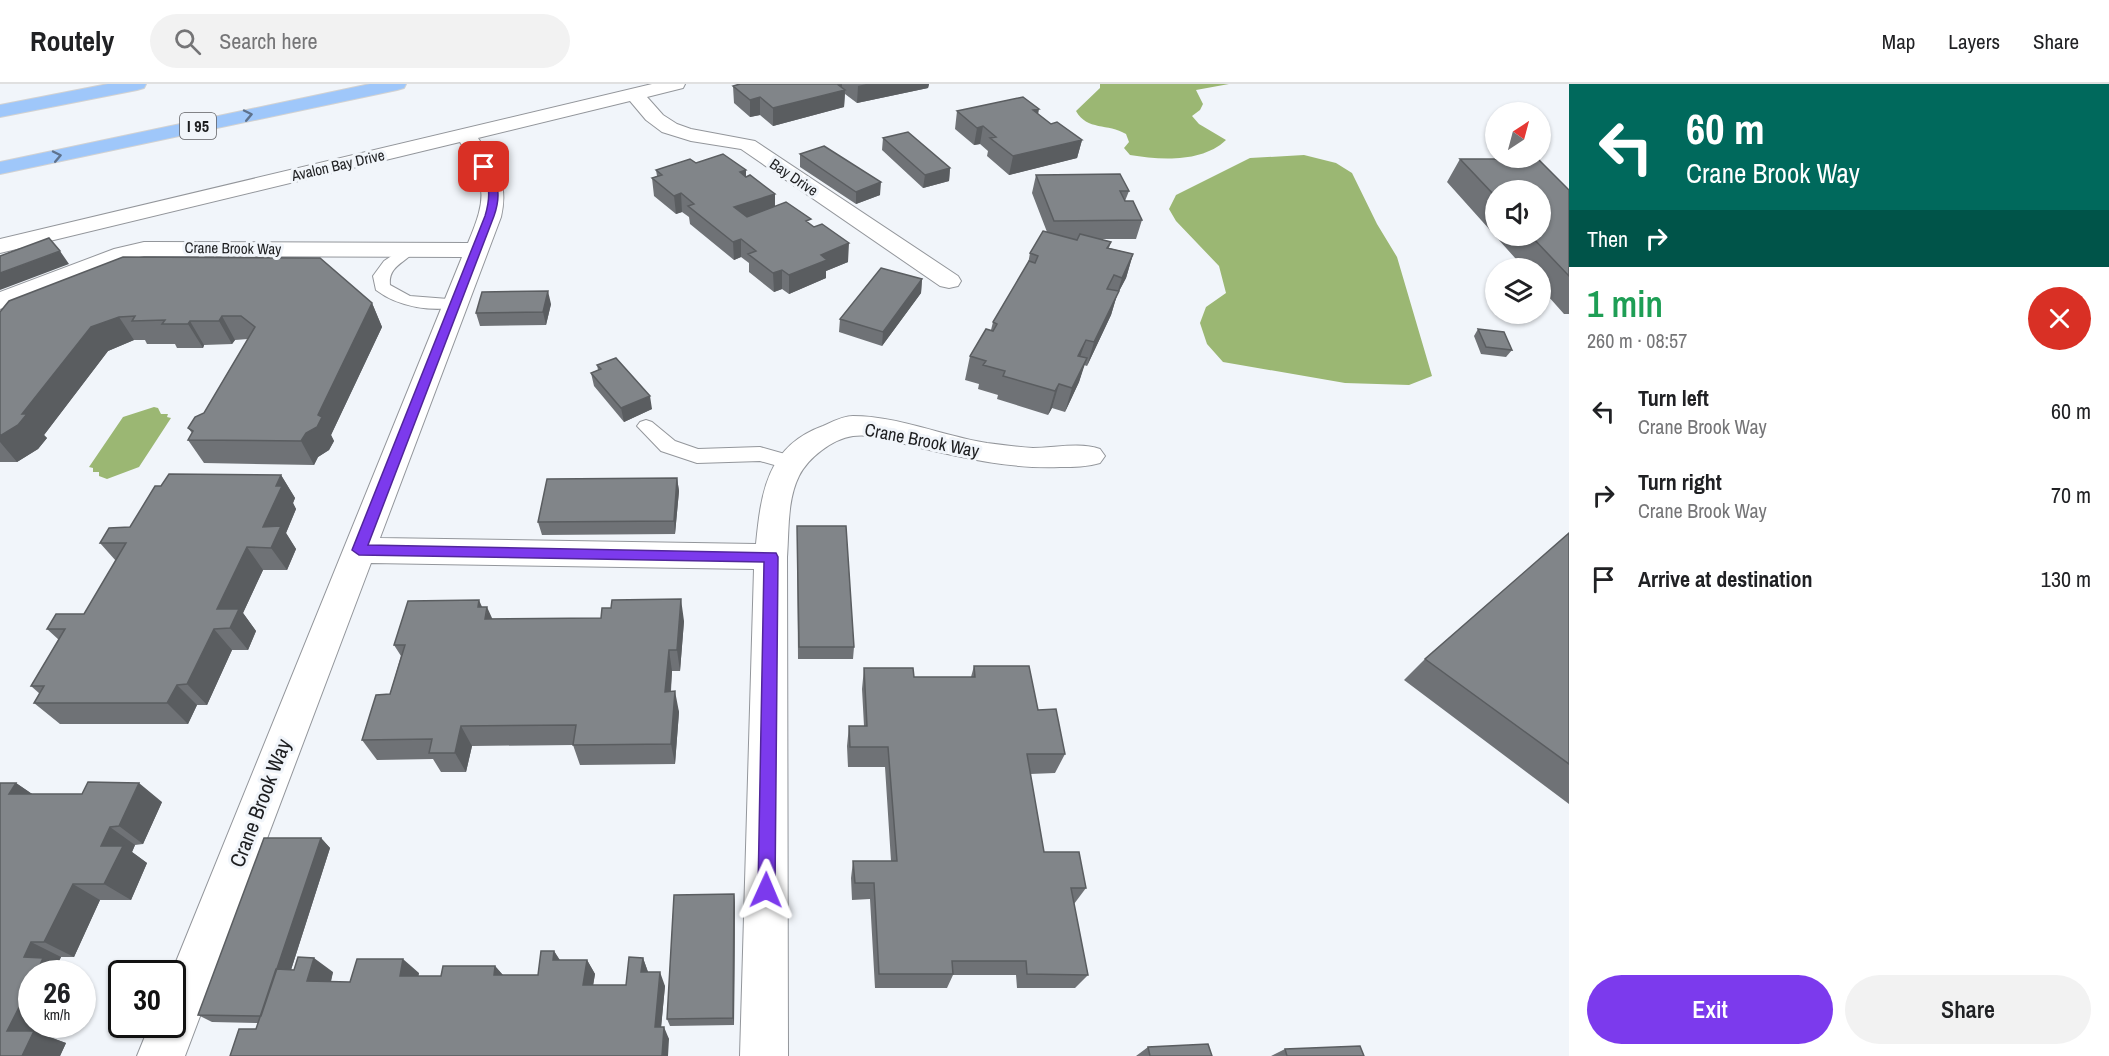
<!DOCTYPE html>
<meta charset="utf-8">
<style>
:root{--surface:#fff;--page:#f2f2f2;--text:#202124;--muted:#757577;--line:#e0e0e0;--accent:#7c3aed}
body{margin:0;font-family:"Archivo Narrow",sans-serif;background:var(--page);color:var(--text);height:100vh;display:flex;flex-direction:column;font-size:22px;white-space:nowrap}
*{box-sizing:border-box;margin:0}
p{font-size:20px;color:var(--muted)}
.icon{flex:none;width:33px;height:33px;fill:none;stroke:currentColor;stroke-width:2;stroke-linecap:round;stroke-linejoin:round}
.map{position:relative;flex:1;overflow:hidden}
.sheet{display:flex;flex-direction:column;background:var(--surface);width:540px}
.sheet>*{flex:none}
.top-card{background:#00695c;color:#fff;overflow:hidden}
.needle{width:39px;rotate:36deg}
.fabs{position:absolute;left:1485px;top:18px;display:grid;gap:12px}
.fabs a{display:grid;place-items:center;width:66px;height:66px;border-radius:50%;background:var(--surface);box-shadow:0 2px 4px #0004;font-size:30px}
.speed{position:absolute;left:18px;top:876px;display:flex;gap:12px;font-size:30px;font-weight:700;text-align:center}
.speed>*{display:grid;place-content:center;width:78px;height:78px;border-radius:50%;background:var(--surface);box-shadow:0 2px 4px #0004;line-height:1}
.speed small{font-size:15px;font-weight:400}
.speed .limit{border:3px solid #111;border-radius:9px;background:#fff;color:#111}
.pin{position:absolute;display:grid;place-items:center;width:51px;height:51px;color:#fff;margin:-26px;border-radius:12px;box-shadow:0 3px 9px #0006}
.me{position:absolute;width:66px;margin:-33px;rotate:1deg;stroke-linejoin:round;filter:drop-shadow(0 0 4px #0008)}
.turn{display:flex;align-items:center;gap:21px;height:126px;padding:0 18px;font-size:27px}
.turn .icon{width:78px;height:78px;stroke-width:2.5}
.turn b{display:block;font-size:42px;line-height:51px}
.then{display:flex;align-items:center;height:57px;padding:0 18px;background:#0003;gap:12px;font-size:22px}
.round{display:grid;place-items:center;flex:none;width:63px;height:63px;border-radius:32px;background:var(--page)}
.headline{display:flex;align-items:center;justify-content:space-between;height:102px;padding:0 18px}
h1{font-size:36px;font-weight:600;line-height:45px;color:#1e9e55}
.cta{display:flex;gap:12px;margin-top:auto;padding:12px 18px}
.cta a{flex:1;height:69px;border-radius:36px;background:var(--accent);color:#fff;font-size:24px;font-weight:600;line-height:69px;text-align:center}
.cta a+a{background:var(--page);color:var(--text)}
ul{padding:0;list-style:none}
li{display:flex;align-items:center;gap:18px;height:84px;padding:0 18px}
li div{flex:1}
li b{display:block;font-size:22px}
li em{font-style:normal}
header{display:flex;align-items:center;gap:36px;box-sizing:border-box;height:84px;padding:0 30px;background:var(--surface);border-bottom:2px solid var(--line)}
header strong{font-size:28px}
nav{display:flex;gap:33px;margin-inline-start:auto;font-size:21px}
.search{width:420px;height:54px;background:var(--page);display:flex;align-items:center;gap:15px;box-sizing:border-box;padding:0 21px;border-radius:33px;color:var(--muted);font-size:22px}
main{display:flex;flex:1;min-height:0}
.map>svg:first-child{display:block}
.water{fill:#9bb773}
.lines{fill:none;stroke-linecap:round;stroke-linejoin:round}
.lane-casing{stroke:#93969b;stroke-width:2}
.street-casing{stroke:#93969b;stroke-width:2}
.highway-casing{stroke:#d2d2d2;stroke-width:2}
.lane{fill:#fff;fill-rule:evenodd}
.street{fill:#fff;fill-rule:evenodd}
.highway{fill:#9fc7fa;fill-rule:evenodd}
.wall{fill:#6f7276;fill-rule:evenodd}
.shaded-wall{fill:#5a5d60}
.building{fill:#818589;stroke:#5a5d60;stroke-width:1.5}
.oneway{stroke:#5e728d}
.route{fill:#7c3aed;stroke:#51269a;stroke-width:1.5}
.labels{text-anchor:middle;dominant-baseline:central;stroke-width:6;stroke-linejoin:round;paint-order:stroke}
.far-street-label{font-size:15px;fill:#1d1e20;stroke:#f1f5fa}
.shield{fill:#f1f5fa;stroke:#5d5e61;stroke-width:1.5}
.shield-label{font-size:16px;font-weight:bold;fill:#1d1e20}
.street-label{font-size:18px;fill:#1d1e20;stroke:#f1f5fa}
.near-street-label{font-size:21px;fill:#1d1e20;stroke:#f1f5fa}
</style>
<header>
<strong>Routely</strong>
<div class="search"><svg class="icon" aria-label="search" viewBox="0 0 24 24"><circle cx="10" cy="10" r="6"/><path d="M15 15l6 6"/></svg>Search here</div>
<nav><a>Map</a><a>Layers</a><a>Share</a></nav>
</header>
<main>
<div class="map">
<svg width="1569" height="972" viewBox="0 0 1569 972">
<rect width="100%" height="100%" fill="#f1f5fa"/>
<!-- water -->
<path class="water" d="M1100,0H1229L1196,6L1203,20L1200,26L1192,32L1199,40L1226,56C1202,79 1160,76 1130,71L1124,64L1129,58L1126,50C1108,39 1087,47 1076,27L1100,4Z
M1304,71L1336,79L1352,89L1377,140L1397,173L1432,292L1409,301L1345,299L1223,278L1207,260L1200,239L1206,223L1226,209L1219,182L1176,137L1169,125L1176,111L1250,74Z
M154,323L158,324L161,330H168L167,333L171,334L139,383L107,395L99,392V388H93V384L89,383L123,333Z"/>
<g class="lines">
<defs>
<path id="lane" d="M408,161L416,166C405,179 388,182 390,201L410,212L461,216L463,219L461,222C434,229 398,223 376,206L373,192L384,177Z
M646,336L652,338L675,357L698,365L760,363L799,374L802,379L799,384L792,386L760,377L697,379L661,367L637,342L640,338Z"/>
<path id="street" d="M652,0H685L683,4L647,13L663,31L677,40L691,45L755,57L958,192L961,197L958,202L949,204L940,202L741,65L691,57L662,48L646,36L630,17L478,54C496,82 509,98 501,133L380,454L756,460C761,409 767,362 823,342C832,338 843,332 853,332C898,332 943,352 987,359C1002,361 1018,363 1033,364C1055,364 1079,358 1100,365L1105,372L1100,379C1087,383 1074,383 1060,383C1010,385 964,374 916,363C897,358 872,349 853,352C832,355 808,374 799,392C787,416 789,447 787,473L788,972H740L754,485L371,479L185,972H137L150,940H172L171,890L462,173L144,172L129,175L0,225V208L114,165L144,158L468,159C488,111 486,102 460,58L0,169V155Z"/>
<path id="highway" d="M108,0H146L144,4L137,6L0,33V21Z
M370,0H406L404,4L397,6L0,90V78Z"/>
</defs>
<!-- lane casing -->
<use href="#lane" class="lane-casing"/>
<!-- street casing -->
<use href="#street" class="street-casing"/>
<!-- highway casing -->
<use href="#highway" class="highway-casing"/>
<!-- lane -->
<use href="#lane" class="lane"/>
<!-- street -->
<use href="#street" class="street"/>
<!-- highway -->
<use href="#highway" class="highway"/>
</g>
<!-- wall -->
<path class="wall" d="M739,0H929L928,4L857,19L845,10L844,23L773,42L760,31L750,33L734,19L733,2Z
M957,27L1038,30L1051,40L1082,56L1077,74L1009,91L987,72L988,67L980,60L974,61L955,45Z
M883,54L950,84L949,97L923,104L882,66Z
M800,70L880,111L856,120L800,83Z
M1460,75L1569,106V230H1564L1540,203V184H1524L1447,98ZM1496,106L1540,152H1496Z
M696,79L746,86V93L775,110V122L810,140L848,178L826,187V194L789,210L782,205L774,208L749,188V179L741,173L734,176L690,140L689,133L682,128L676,130L654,112L652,94L657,92L656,86Z
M1036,91L1129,107L1125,117L1142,136L1136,155H1099L1111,158L1109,164L1133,170L1126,194L1117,211L1111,231L1087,282L1084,281L1079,298L1065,328L1052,324L1048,331L997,315L998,311L978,305L979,300L965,296L970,272L991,246L993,238L1028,180L1030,169L1047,148L1032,109Z
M922,195L921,209L882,262L839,248L840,235Z
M372,219L382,243L331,351L334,357L329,366L318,373L314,381L204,379L188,356L192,349L188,344L204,329L248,255L235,256L232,260L204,261L203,264H177L175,260H147L145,256H134L108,267L44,351L47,354L38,365L17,378H0V228Z
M551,220L546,241L480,242L476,229Z
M1478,245L1512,266L1506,273L1481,270L1474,252Z
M597,281L652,325L624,338L594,302L591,289L598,286Z
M281,391L295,414L293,419L296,425L286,449L296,465L287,486H263L243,529L256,547L248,566H232L207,621H197L188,640H60L34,619L40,610L31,602L59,556L47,545L84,530L116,477L100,459L130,443L161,402Z
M677,394L679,407L675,450L542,451L538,438Z
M1569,449V720L1404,596L1425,575Z
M797,455L854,563L853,575H798Z
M482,523L492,535L684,537L680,587H672L671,607L679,628L675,680L580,681L573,661L472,662L466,688H441L433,675L377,676L362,656L390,610L401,572L394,561Z
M974,582L1038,626L1065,670L1055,689L1030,690L1044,768L1086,804L1074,820L1088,891L1075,904H1017L1016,891H953L947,904H875L870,815L852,816L851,794L853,777H891L885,683H848L847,662L849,642H864L862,605L864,584L914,593H971Z
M16,699L32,710L162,718L143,760L135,761L132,768L147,779L131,816H100L74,873H61L57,881L73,888L44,951L66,959L60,972H0Z
M321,754L330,764L291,886L333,888L331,898H350L419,889L418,892H441L495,882L503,891H538L554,867L560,876H587L595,890L593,901H626L643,874L648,888L665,902L661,943L669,955L258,939L212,938L198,931Z
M734,810L735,819L734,941L670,942L667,935Z
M1148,963L1212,972H1136Z
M1285,965L1364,972H1271Z"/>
<!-- shaded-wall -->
<path class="shaded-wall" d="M828,0H842V7L845,6L844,23L773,42V24Z
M866,0H929L928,4L857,19L858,2Z
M760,13V31L750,33V16Z
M1039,25L1036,43L1033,26Z
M983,42L980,60L974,61L977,44Z
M1082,56L1077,74L1009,91L1013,72Z
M950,84L949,97L923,104L925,91Z
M746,86V104L740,88Z
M881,98L880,111L856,120V108Z
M681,109L682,128L676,130L674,112Z
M775,110V128L735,142L734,123Z
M741,155V173L734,176L733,158Z
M849,159L848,178L826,187V194L789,210V191L821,171Z
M60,167L69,180L0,206V189Z
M1133,170L1126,194L1117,211L1111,231L1087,282L1094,258L1116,213L1122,194Z
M782,186V205L774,208L773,189Z
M922,195L921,209L882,262L883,248Z
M548,207L551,220L546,241L543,228Z
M372,219L382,243L331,351L334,357L329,366L318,373L314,381L301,357L318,331Z
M222,232L235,256L232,260L219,237Z
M119,233L134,256L108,267L44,351L47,354L38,365L17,378L0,358V352L22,330L91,243Z
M190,237L204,261L203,264L188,240Z
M1086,256L1078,279V272Z
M1087,274L1079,298L1065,328L1072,304Z
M1059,300L1052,324L1048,331L1055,307Z
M650,312L652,325L624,338L621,324Z
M281,391L295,414L293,419L296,425L286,449L296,465L287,486L271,464L263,443L276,402Z
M677,394L679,407L675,450L674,437Z
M247,463L263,486L243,529L256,547L248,566L230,544L217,525Z
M681,515L684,537L680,587L677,566Z
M479,516L486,532L487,523L497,545L494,557L478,523Z
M214,545L232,566L207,621L187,600Z
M669,566L672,587L669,628L665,608Z
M177,601L197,621L188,640L167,619Z
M675,607L679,628L675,680L671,660Z
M461,642L472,662L466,688L455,669Z
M16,699L44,718L9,710Z
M139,699L162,718L143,760L119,742Z
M110,743L135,761L132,768L147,779L131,816L104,800L101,762Z
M321,754L330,764L274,939L261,932Z
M73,800L100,816L74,873L44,858Z
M734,810L735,819L734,941L733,934Z
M31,858L61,873L57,881L73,888V890H36L24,873Z
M554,867L563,882L553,876Z
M314,874L333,888L327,911L307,897Z
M643,874L648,888H641Z
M403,875L419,889L416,905L400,892Z
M587,876L595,890L591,914L583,901Z
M495,882L507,896L494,891Z
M660,888L665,902L660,955L655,943Z
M32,898V940H49L44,951L66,959L60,972H22L7,947Z
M664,943L669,955L668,972H662Z"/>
<!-- building -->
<path class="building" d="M740,0H837L845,6L773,24L760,13L750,16L733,2Z
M1023,13L1039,25L1033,26L1051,40L1057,38L1082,56L1013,72L990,54L996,53L983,42L977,44L957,27Z
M908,48L950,84L925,91L883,54Z
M824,62L881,98L856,108L800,70Z
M723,70L746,86L740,88L746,93L750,91L775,110L734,123L747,133L786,118L811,135L806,137L814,143L822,140L849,159L821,171L827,176L789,191L782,186L773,189L748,170L756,167L741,155L733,158L688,122L694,120L681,109L674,112L652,94L662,91L656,86L690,75L696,79Z
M1460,75H1538L1569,106V192L1531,152H1540V106H1496V113Z
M1120,90L1129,107H1120L1125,117H1133L1142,136L1054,137L1036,91Z
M1043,147L1077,156L1080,150L1111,158L1107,164L1133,170L1122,194L1114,191L1107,205L1119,207L1094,258L1086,256L1078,272L1087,274L1072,304L1059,300L1055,307L1003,292L1005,287L983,281L986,277L970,272L986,245L993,247L997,240L993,238L1029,177L1035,179L1038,172L1030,169Z
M49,154L60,167L0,189V172Z
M123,173L320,174L372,219L318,331L322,333L317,343L306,349L301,357L188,356L193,347L188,344L195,333L204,329L255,243L241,232H222L219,237H190L188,240H162L165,236L132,237L135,232L119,233L91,243L22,330H27L18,341L0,352V228L9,217Z
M881,184L922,195L883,248L840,235Z
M548,207L543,228L476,229L482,208Z
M1478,245L1504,248L1512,266L1486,263Z
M616,274L650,312L621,324L591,289L601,285L597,281Z
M169,390L281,391L276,402H282L263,443L281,442L271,464L247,463L217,525H239L230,544L214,545L187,600L177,601L167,619H34L44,602H31L65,545H47L56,530H84L126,459H100L109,444L130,443L155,402H161Z
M677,394L674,437L538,438L547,395Z
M797,442H846L854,563H799Z
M1569,449V680L1425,575Z
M681,515L677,566H669L665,608L675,607L671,660L573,661L576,641L461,642L455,669H429L432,655L362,656L376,611L390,610L405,561H394L408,517L479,516L478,523H487L485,535L601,534L602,524H611L612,516Z
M974,582H1029L1038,626L1056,625L1065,670H1027L1044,768H1079L1086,804H1071L1088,891L1027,890L1026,877H952L953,890H879L874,799H855L853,777H897L888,663H850L849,642H867L864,584H913L914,593H975Z
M88,698L139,699L119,742L110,743L101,762H123L104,800H73L44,858H31L24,873L43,874L36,890H32V898L7,947H34L22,972H0V699H16L9,710H82Z
M264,754H321L261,932L198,931Z
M734,810L733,934L667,935L674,811Z
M541,867H554L553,876H587L583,901H626L629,873L643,874L641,888H660L655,943H664L662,972H230L239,945H256L276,885L294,886L298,873L314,874L307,897L350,898L357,875H403L400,892H441L443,882H495L494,891H538Z
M1208,960L1212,972H1150L1148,963Z
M1360,962L1364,972H1287L1285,965Z"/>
<!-- one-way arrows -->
<defs><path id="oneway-chevron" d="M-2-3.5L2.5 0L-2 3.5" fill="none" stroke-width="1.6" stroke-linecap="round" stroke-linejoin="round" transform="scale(1.5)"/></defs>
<g class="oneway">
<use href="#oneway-chevron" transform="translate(248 31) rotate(-12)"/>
<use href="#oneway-chevron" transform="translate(57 72) rotate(-12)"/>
</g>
<!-- route -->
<path class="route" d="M484,80L487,81C499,100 501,112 494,132L368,461L776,469L778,473L775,806L773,812L766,814L760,812L758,806L764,478L359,471L352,466L485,132C491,112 490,101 480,83Z"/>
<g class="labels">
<!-- far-street labels -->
<g class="far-street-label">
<text transform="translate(338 81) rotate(-13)">Avalon Bay Drive</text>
<text transform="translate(794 93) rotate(34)">Bay Drive</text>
<text transform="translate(233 164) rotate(1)">Crane Brook Way</text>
</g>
<!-- shield labels -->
<rect class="shield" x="180" y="29" width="36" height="26" rx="4.5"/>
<g class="shield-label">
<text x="198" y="42">I 95</text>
</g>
<!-- street labels -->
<g class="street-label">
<text transform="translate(922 356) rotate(11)">Crane Brook Way</text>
</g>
<!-- near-street labels -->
<g class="near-street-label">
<text transform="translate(260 719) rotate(-69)">Crane Brook Way</text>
</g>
</g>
</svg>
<div class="fabs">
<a><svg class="needle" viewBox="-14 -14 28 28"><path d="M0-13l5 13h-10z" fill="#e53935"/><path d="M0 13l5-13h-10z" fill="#757577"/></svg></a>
<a><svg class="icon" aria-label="sound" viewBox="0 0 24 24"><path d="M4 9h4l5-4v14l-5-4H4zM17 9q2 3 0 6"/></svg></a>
<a><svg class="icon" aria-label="layers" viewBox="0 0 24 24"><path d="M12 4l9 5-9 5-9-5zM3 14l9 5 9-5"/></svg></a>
</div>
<div class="speed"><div>26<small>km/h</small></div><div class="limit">30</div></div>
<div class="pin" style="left:484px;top:83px;background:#d93025"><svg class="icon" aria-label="arrive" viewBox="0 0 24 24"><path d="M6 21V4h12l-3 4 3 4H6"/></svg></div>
<svg class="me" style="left:766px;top:806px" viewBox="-20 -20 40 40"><path d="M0-17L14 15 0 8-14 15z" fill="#7c3aed" stroke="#fff" stroke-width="4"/></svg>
</div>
<section class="sheet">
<div class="top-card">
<div class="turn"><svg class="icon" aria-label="left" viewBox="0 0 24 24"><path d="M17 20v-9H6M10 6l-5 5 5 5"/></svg><div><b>60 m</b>Crane Brook Way</div></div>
<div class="then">Then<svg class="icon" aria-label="right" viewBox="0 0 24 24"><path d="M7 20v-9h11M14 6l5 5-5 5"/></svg></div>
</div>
<div class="headline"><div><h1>1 min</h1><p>260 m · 08:57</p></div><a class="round" style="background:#d93025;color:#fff"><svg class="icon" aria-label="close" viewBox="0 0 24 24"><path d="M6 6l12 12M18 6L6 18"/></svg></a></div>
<ul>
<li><svg class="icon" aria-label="left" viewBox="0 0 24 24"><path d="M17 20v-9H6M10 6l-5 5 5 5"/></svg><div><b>Turn left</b><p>Crane Brook Way</p></div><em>60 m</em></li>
<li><svg class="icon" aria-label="right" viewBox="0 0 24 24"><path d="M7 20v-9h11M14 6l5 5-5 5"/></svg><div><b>Turn right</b><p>Crane Brook Way</p></div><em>70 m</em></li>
<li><svg class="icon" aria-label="arrive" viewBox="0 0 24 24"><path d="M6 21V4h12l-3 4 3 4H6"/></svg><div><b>Arrive at destination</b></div><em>130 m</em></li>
</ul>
<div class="cta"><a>Exit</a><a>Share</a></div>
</section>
</main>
